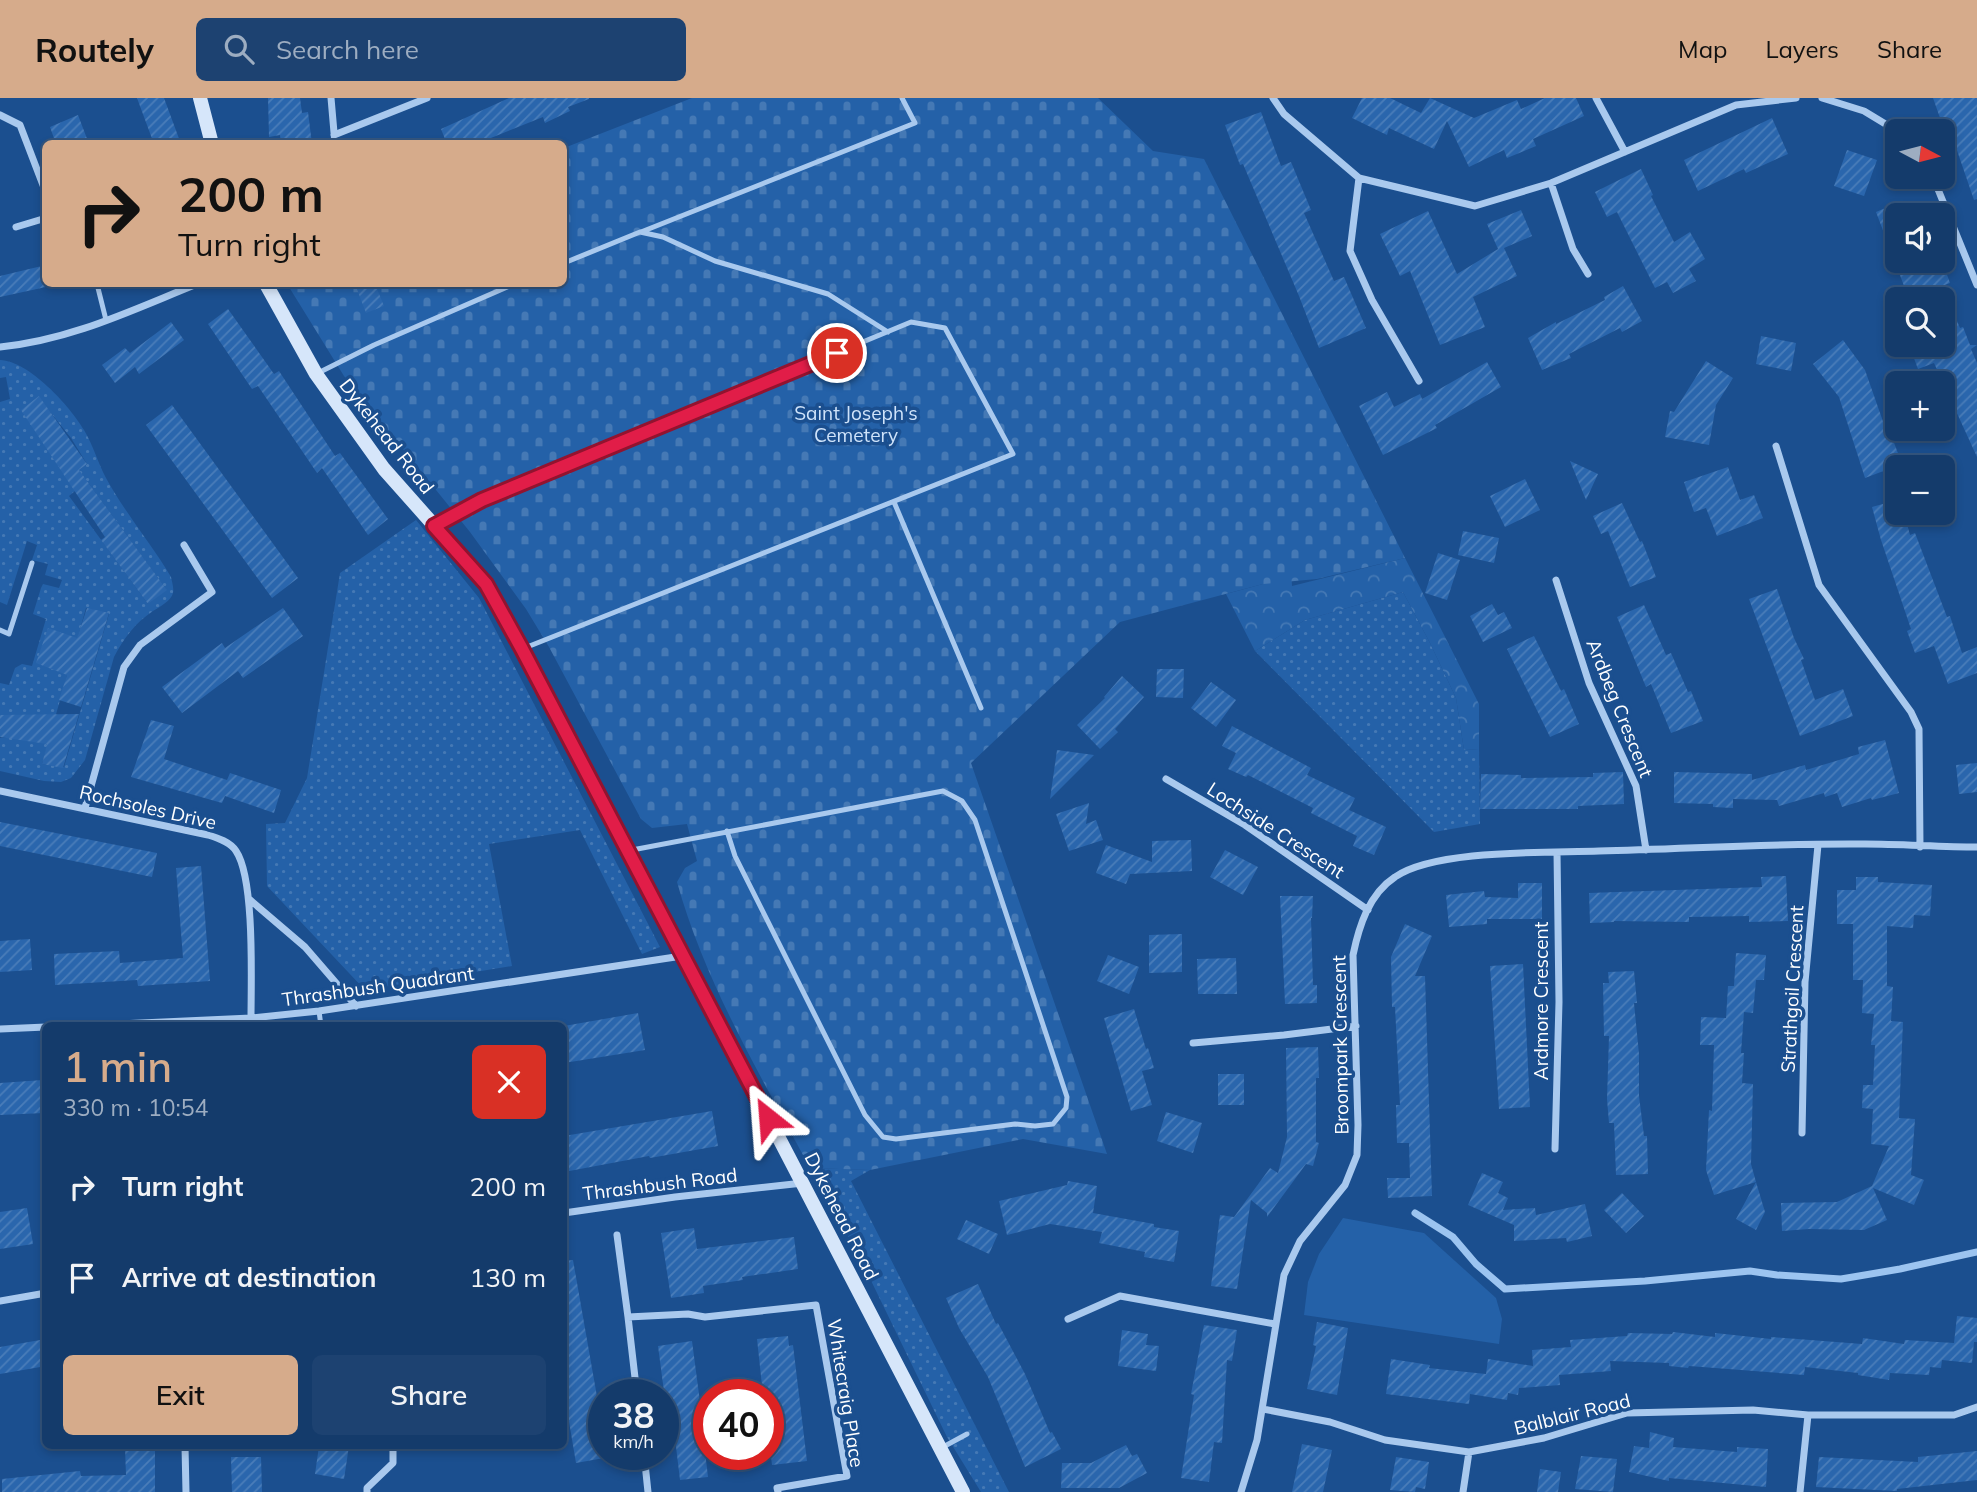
<!DOCTYPE html>
<meta charset="utf-8">
<style>
:root{--surface:#143b6b;--page:#1d4271;--text:#f1f3f6;--muted:#9dadc1;--line:#33557e;--accent:#d6ab8b}
body{margin:0;font-family:Mulish,sans-serif;background:var(--page);color:var(--text);height:100vh;display:flex;flex-direction:column;font-size:26px;white-space:nowrap}
*{box-sizing:border-box;margin:0}
p{font-size:23px;color:var(--muted)}
.icon{flex:none;width:38px;height:38px;fill:none;stroke:currentColor;stroke-width:2;stroke-linecap:round;stroke-linejoin:round}
.map{position:relative;flex:1;overflow:hidden}
.drawer{position:absolute;left:42px;top:924px;width:525px;height:427px;display:flex;flex-direction:column;background:var(--surface);border-radius:10px;box-shadow:0 4px 10px #0003,0 0 0 2px var(--line)}
.drawer>*{flex:none}
.hud{position:absolute;left:42px;top:42px;width:525px;height:147px;border-radius:10px;box-shadow:0 4px 10px #0003,0 0 0 2px var(--line);background:#d6ab8b;color:#111;overflow:hidden}
.needle{width:46px;rotate:97deg}
.fabs{position:absolute;left:1885px;top:21px;display:grid;gap:14px}
.fabs a{display:grid;place-items:center;width:70px;height:70px;border-radius:10px;background:var(--surface);box-shadow:0 4px 10px #0003,0 0 0 2px var(--line);font-size:35px}
.speed{position:absolute;left:588px;top:1281px;display:flex;gap:14px;font-size:35px;font-weight:700;text-align:center}
.speed>*{display:grid;place-content:center;width:91px;height:91px;border-radius:50%;background:var(--surface);box-shadow:0 4px 10px #0003,0 0 0 2px var(--line);line-height:1}
.speed small{font-size:18px;font-weight:400}
.speed .limit{border:10px solid #d22;background:#fff;color:#111}
.pin{position:absolute;display:grid;place-items:center;width:60px;height:60px;color:#fff;margin:-30px;border:4px solid #fff;border-radius:50%;box-shadow:0 2px 7px #0007}
.me{position:absolute;width:77px;margin:-38px;rotate:332deg;stroke-linejoin:round;filter:drop-shadow(0 0 5px #0008)}
.turn{display:flex;align-items:center;gap:24px;height:147px;padding:0 21px;font-size:32px}
.turn .icon{width:91px;height:91px;stroke-width:2.5}
.turn b{display:block;font-size:49px;line-height:60px}
.round{display:grid;place-items:center;flex:none;width:74px;height:74px;border-radius:10px;background:var(--page)}
.headline{display:flex;align-items:center;justify-content:space-between;height:119px;padding:0 21px}
h1{font-size:42px;font-weight:600;line-height:52px;color:var(--accent)}
.cta{display:flex;gap:14px;margin-top:auto;padding:14px 21px}
.cta a{flex:1;height:80px;border-radius:10px;background:var(--accent);color:#111;font-size:28px;font-weight:600;line-height:80px;text-align:center}
.cta a+a{background:var(--page);color:var(--text)}
ul{padding:0;list-style:none}
li{display:flex;align-items:center;gap:21px;height:91px;padding:0 21px}
li div{flex:1}
li b{display:block;font-size:26px}
li em{font-style:normal}
header{display:flex;align-items:center;gap:42px;box-sizing:border-box;height:98px;padding:0 35px;background:var(--accent);color:#111}
header strong{font-size:33px}
nav{display:flex;gap:38px;margin-inline-start:auto;font-size:24px}
.search{width:490px;height:63px;background:var(--page);display:flex;align-items:center;gap:18px;box-sizing:border-box;padding:0 24px;border-radius:10px;color:var(--muted);font-size:26px}
.map>svg:first-child{display:block}
.grass{fill:url(#grass-dots);fill-rule:evenodd}
.forest{fill:url(#forest-crowns)}
.cemetery{fill:url(#cemetery-stones)}
.park{fill:#2461a8}
.lines{fill:none;stroke-linecap:round;stroke-linejoin:round}
.stream{stroke:#9cc4f0;stroke-width:7}
.building{fill:url(#building-hatch)}
.lane{stroke:#a9c9ee;stroke-width:5}
.street{stroke:#a9c9ee;stroke-width:7}
.secondary{stroke:#d6e6fa;stroke-width:14}
.route-casing{stroke:#92132f;stroke-width:18}
.route{stroke:#e11d48;stroke-width:12}
.labels{text-anchor:middle;dominant-baseline:central;stroke-width:7;stroke-linejoin:round;paint-order:stroke}
.park-label{font-size:19px;fill:#cfe3fa;stroke:#1b4f8f}
.street-label{font-size:19px;fill:#fff;stroke:#1b4f8f}
</style>
<header>
<strong>Routely</strong>
<div class="search"><svg class="icon" aria-label="search" viewBox="0 0 24 24"><circle cx="10" cy="10" r="6"/><path d="M15 15l6 6"/></svg>Search here</div>
<nav><a>Map</a><a>Layers</a><a>Share</a></nav>
</header>
<div class="map">
<svg width="1977" height="1394" viewBox="0 0 1977 1394">
<defs>
<pattern id="grass-dots" width="8" height="8" patternUnits="userSpaceOnUse" patternTransform="scale(1.75)"><rect width="8" height="8" fill="#2461a8"/><path d="M2 2h.1M6 6h.1" fill="none" stroke="#4579b5" stroke-width="1.8" stroke-linecap="round"/></pattern>
<pattern id="forest-crowns" width="20" height="18" patternUnits="userSpaceOnUse" patternTransform="scale(1.75)"><rect width="20" height="18" fill="#2461a8"/><path d="M2 6a3 3 0 1 1 6 0M12 15a3 3 0 1 1 6 0" fill="none" stroke="#4579b5"/></pattern>
<pattern id="cemetery-stones" width="16" height="16" patternUnits="userSpaceOnUse" patternTransform="scale(1.75)"><rect width="16" height="16" fill="#2461a8"/><path d="M2 7V4a2 2 0 0 1 4 0v3zM10 15v-3a2 2 0 0 1 4 0v3z" fill="#4579b5"/></pattern>
<pattern id="building-hatch" width="6" height="6" patternUnits="userSpaceOnUse" patternTransform="scale(1.75)"><rect width="6" height="6" fill="#2a66ad"/><path d="M-1 1l2-2M0 6l6-6M5 7l2-2" fill="none" stroke="#4a7db9"/></pattern>
</defs>
<rect width="100%" height="100%" fill="#1b4f8f"/>
<!-- grass -->
<path class="grass" d="M0,262C29,263 70,308 84,332C93,347 98,365 106,380C125,415 151,445 171,479C172,484 174,490 173,495C171,503 159,509 153,513C135,525 124,540 114,559L85,662L71,680L61,684L44,683L0,673V640L12,639L13,617H0V585L9,587L15,570L22,566L32,568L46,521L33,516L41,490L43,486L59,490L62,482L45,477L48,466L32,462L37,447L27,443L7,507L0,504V304L10,301L6,279L0,280ZM38,299L71,340L87,366L68,380ZM87,383L166,491L148,506L69,398ZM86,510L109,516L64,669L42,666Z
M416,422L479,500L660,849L642,856L580,732L489,746L512,868L365,892L267,788L266,726L285,725L307,680L340,475Z
M1403,494L1430,545L1456,600L1464,652L1479,651L1480,726L1434,734L1255,553L1305,522Z
M810,1070L870,1072L851,1083L1009,1394H981L947,1339L861,1162Z"/>
<!-- forest -->
<path class="forest" d="M1290,455L1292,488L1405,460L1479,606V651L1464,652L1456,600L1430,545L1403,494L1305,522L1255,553L1226,496L1263,486Z"/>
<!-- cemetery -->
<path class="cemetery" d="M692,0H1098L1153,53L1204,61L1405,460L1317,481L1263,486L1120,524L971,665L1107,1056L1023,1041L870,1072L810,1070C761,978 705,885 677,784L685,770L697,763L687,726L652,730L641,721L549,549L526,511L470,434L344,278L289,189L288,186H564V50Z"/>
<!-- park -->
<path class="park" d="M1343,1120L1424,1135L1496,1200L1502,1221L1499,1246L1304,1217L1308,1184L1319,1156Z"/>
<g class="lines">
<!-- stream -->
<path class="stream" d="M1415,1115L1453,1139L1476,1166L1505,1191L1645,1183L1750,1173L1777,1177L1841,1181L1900,1171L1977,1154"/>
</g>
<!-- building -->
<path class="building" d="M137,0H164L181,46H154Z
M268,0H300L302,15L308,14L312,46H281L280,37L269,39Z
M509,0H589V1L568,9L570,13L545,25L543,19L476,46H447L441,31Z
M1362,0H1390L1421,15L1430,0L1474,20L1517,2L1521,11L1545,0H1576L1584,18L1533,41L1536,48L1507,60L1504,52L1469,69L1447,23L1434,51L1389,30L1387,37L1352,20Z
M1933,0H1977V101L1974,102L1950,32L1945,34Z
M1261,14L1281,68L1291,64L1311,112L1304,115L1334,183L1344,179L1366,230L1319,250L1299,198L1243,66L1240,67L1225,27Z
M78,17L89,46H56L50,29Z
M1772,20L1788,56L1746,75L1744,71L1698,93L1684,62Z
M1847,52L1877,62L1864,98L1834,88Z
M1641,71L1653,97L1651,98L1674,144L1690,134L1705,161L1689,171L1696,183L1673,195L1667,184L1655,190L1617,114L1607,119L1595,94Z
M1897,105V163H1942L1950,185L1942,188L1960,230L1963,229L1970,247H1977L1971,251L1977,265V359L1934,265L1918,271L1909,247H1942V201H1909L1876,114Z
M1521,112L1532,138L1504,150L1517,178L1473,199L1485,229L1440,247L1410,173L1400,178L1380,136L1428,113L1457,176L1498,151L1487,126Z
M46,167V189L0,199V178Z
M355,186H375L384,208L366,215Z
M1623,188L1642,223L1622,234L1620,230L1569,256L1571,260L1542,272L1528,240L1556,224V226L1605,202L1604,199Z
M228,211L274,276L279,273L335,358L340,355L388,421L368,437L322,370L317,375L258,288L252,291L208,226Z
M171,224L184,242L139,276L135,269L115,285L102,267L125,250L130,255Z
M1761,238L1796,245L1791,273L1756,266Z
M1843,242L1865,272L1887,335L1890,334L1902,366L1865,380L1839,299L1813,266Z
M1706,263L1733,280L1716,307L1709,347L1665,339L1670,313L1674,314Z
M1487,264L1501,289L1435,327L1437,330L1383,357L1359,308L1387,294L1394,309L1420,296L1422,301Z
M39,298L87,366L79,372L167,492L148,506L101,442L105,439L21,312Z
M172,307L298,480L272,500L146,327Z
M1570,363L1598,376L1586,402Z
M1728,369L1740,402L1754,397L1763,420L1717,438L1706,410L1694,414L1684,384Z
M1525,381L1540,412L1505,429L1490,398Z
M1897,402V415H1904L1910,437L1915,435L1947,519L1950,518L1962,555L1977,549V575L1948,586L1934,548L1915,555L1907,533L1911,531L1881,442L1872,409Z
M1622,405L1640,444L1642,443L1656,479L1630,489L1608,433L1601,436L1593,418Z
M1463,433L1499,440L1494,465L1458,457Z
M1438,455L1460,462L1447,502L1425,495Z
M1777,491L1794,540L1804,561L1801,562L1815,602L1843,591L1853,618L1800,638L1749,501Z
M1492,506L1498,517L1504,514L1512,530L1483,544L1470,518Z
M1644,507L1666,557L1671,555L1688,594L1691,593L1703,623L1671,635L1651,586L1646,589L1617,519Z
M87,510L109,515L81,609L59,602L67,577L36,565L48,530L77,540Z
M283,510L303,538L243,580L238,573L182,615L162,589L222,545L225,550Z
M1534,538L1561,593L1564,591L1579,626L1550,639L1507,551Z
M1157,571H1184L1183,600L1156,599Z
M1122,578L1144,599L1115,631L1118,634L1100,651L1077,627L1105,600L1104,599Z
M1211,584L1236,602L1216,629L1191,610Z
M79,616L63,670L42,666L47,646L0,639V617Z
M151,622L174,628L164,661L227,682L230,675L281,692L274,715L225,698L222,705L131,679Z
M1232,628L1311,670L1307,677L1355,700L1349,712L1386,729L1374,757L1353,748L1357,738L1311,715L1313,710L1248,677L1246,679L1228,671L1236,655L1222,648Z
M1885,642L1899,695L1872,702L1871,700L1842,709L1837,695L1825,699L1824,695L1779,708L1777,702L1733,701V710L1713,709V706L1674,705V674L1752,676V682L1805,667L1806,672L1859,656L1858,649Z
M1057,652L1094,657L1050,701Z
M1977,665V694L1959,696L1956,667Z
M1623,674L1624,706L1578,708V711H1480L1481,676L1521,677V680L1593,679V675Z
M1089,705L1086,726L1096,722L1103,742L1069,753L1056,716Z
M0,724L157,755L152,779L0,748Z
M1191,742L1192,773L1130,776L1126,786L1096,775L1106,747L1152,764V743Z
M1225,752L1258,769L1243,797L1210,779Z
M201,768L210,883L138,888L137,882L55,887L54,856L119,853L120,865L183,860L176,770Z
M1786,778L1788,823L1749,824V818L1689,819V824L1614,823V824L1590,825L1589,795L1762,789L1761,779Z
M1856,779H1878V784L1932,787L1930,818L1914,817L1913,830L1887,828V888L1893,889L1891,923L1903,924L1899,1020L1915,1021L1911,1077L1924,1082L1914,1107L1873,1090L1887,1122L1864,1132L1809,1131L1782,1133L1781,1105L1837,1104L1872,1088L1889,1048L1871,1046L1873,1011L1862,1010L1863,987H1873L1875,947H1871L1874,916L1862,915L1863,882H1853V826H1837V792H1856Z
M1518,785H1542V821H1487V826L1449,829L1446,797L1484,793L1485,799L1518,800Z
M1280,798H1313L1312,820H1311L1313,887H1317V905L1285,906Z
M1405,826L1432,838L1415,878H1425L1432,1098L1388,1100L1387,1080H1410L1409,1045H1397L1396,1007H1400L1395,909H1392L1391,859Z
M1182,836V874L1149,875V837Z
M30,841L32,872L0,874V843Z
M1736,855L1766,857L1764,882H1756L1753,915L1744,914L1741,955H1744L1742,985L1753,986L1751,1066L1756,1084L1714,1097L1706,1072L1709,1012L1712,1013L1714,947H1700L1701,919L1726,920L1728,888H1734Z
M1108,857L1139,869L1129,896L1097,883Z
M1236,860L1237,896H1198L1197,861Z
M1523,866L1530,1009L1499,1011L1490,868Z
M1634,873L1637,905H1634L1639,956V998L1644,1038H1647L1648,1076L1616,1077L1614,1025H1609L1607,1001L1609,938H1604L1603,885H1609L1608,874Z
M1134,911L1146,951L1148,950L1154,970L1142,973L1152,1007L1131,1013L1104,920Z
M638,915L645,952L564,965V928Z
M1318,949L1319,980H1316V1044L1319,1045L1313,1068L1306,1066L1267,1119V1115L1251,1102L1237,1191L1211,1188L1220,1117L1234,1119L1270,1070L1278,1075L1287,1039L1286,950Z
M1218,976H1244V1007H1218Z
M43,982L44,1015L0,1017V985Z
M712,1013L718,1048L650,1060L649,1058L564,1074V1038Z
M1166,1014L1202,1025L1193,1055L1157,1043Z
M1482,1075L1503,1084L1498,1095L1508,1100L1503,1112L1535,1110L1536,1117L1585,1106L1592,1138L1567,1144L1566,1140L1514,1143V1127L1468,1107Z
M1068,1083L1097,1088L1093,1115L1154,1126V1129L1179,1133L1174,1164L1144,1159L1145,1154L1099,1145L1102,1134L1050,1126L1007,1137L999,1103L1067,1087Z
M1756,1084L1765,1114L1756,1132L1736,1121Z
M1622,1095L1644,1118L1626,1135L1604,1112Z
M27,1110L33,1146L0,1151V1114Z
M966,1122L998,1136L989,1156L957,1141Z
M694,1130L697,1151L794,1139L798,1171L742,1179L743,1182L703,1188L704,1195L671,1200L661,1135Z
M573,1162L599,1310H601L604,1328V1360L576,1365L564,1294V1163Z
M978,1186L996,1226L998,1225L1025,1276L1050,1335L1052,1334L1061,1351L1025,1369L988,1279L959,1230L946,1200Z
M1957,1218L1977,1220V1244H1974L1972,1265L1942,1262L1941,1270L1930,1269L1929,1277L1890,1275L1889,1282L1858,1277V1275L1805,1269L1804,1277L1689,1268L1688,1270L1669,1268V1265L1610,1263L1611,1273L1559,1277L1560,1287L1519,1290L1518,1297L1508,1295L1507,1302L1470,1296L1469,1306L1386,1296L1391,1261L1430,1267L1429,1270L1486,1276L1488,1261L1533,1268L1532,1252L1571,1249L1570,1242L1627,1238L1628,1235L1672,1236L1673,1234L1715,1239V1235L1771,1241V1239L1862,1246L1863,1240L1904,1246L1905,1242L1954,1245Z
M1317,1224L1348,1230L1337,1297L1307,1291L1316,1248L1313,1247Z
M1204,1227L1237,1232L1232,1263L1227,1262L1222,1345L1214,1344L1209,1384L1181,1380L1194,1297L1191,1296Z
M1122,1232L1148,1236L1146,1247L1159,1248L1156,1273L1118,1268Z
M788,1238L789,1248L793,1247L807,1363L772,1367L768,1334V1297H763L757,1241Z
M46,1241V1268L0,1276V1249Z
M692,1243L700,1304L705,1303L708,1326L702,1327L708,1379L680,1382L674,1332H669L658,1248Z
M1650,1334L1674,1340L1673,1349L1737,1354V1349L1768,1351L1766,1389L1669,1380V1383L1629,1374L1634,1348L1649,1350Z
M1302,1346L1332,1352L1323,1394H1292Z
M1126,1347L1132,1358L1137,1356L1147,1375L1119,1390H1061L1062,1365H1091Z
M319,1348H349L344,1381L315,1376Z
M125,1350H155V1394H2V1381L80,1373L81,1378L126,1377Z
M1977,1353V1382L1897,1391V1393L1816,1389L1819,1359L1918,1364V1359Z
M1581,1358L1617,1361L1613,1394L1575,1391Z
M231,1359H261L262,1394H232Z
M1396,1359L1429,1364L1425,1391L1416,1389L1415,1394L1390,1392Z
M1540,1371L1561,1374L1558,1394H1537Z"/>
<g class="lines">
<!-- lane -->
<path class="lane" d="M641,134L915,25L902,0
M564,165L640,134L663,139L715,163L828,196L888,234
M97,186L106,222
M316,276L374,247L514,186
M894,404L981,610
M437,426L482,402L911,224L945,230L1013,356L522,551
M0,532L9,536L32,465
M632,752L943,693L962,703L975,722L1067,999L1066,1010L1053,1026L1035,1028L1015,1026L896,1041L883,1039L865,1017L735,758L727,733
M319,913L321,928
M943,1349L967,1336"/>
<!-- street -->
<path class="street" d="M331,0L335,46
M1273,0L1284,16L1359,80L1475,108L1551,85L1736,7L1796,0
M1596,0L1625,54
M1822,0L1864,13L1897,33
M0,17L20,27L46,95
M334,37L427,0
M1933,79L1977,187
M1359,80L1350,153L1372,202L1419,283
M1551,85L1573,151L1588,176
M16,129L46,120
M0,249C71,242 132,212 197,186
M1776,348L1819,487L1911,614L1919,631L1920,749
M1556,482L1589,585L1636,688L1646,752
M1166,681L1245,727L1368,812
M0,693L208,737C218,740 230,744 236,753C255,781 251,884 251,920
M85,710L124,569L140,547L212,494L184,447
M249,801L305,849L356,908
M75,928L251,920L319,913L682,858
M0,931L46,929
M1193,945L1284,937L1356,928
M1802,1035L1805,884L1818,747
M1555,1051L1559,904L1557,754
M564,1115L675,1099L803,1085
M617,1137L628,1219
M0,1203L46,1195
M1068,1221L1120,1198L1275,1226
M637,1297L628,1219L688,1216L705,1219L816,1207L847,1378L777,1390L778,1394
M1263,1311L1330,1324L1385,1342L1469,1354L1544,1340L1627,1315L1753,1312L1808,1317H1954L1977,1309
M185,1348L186,1394
M644,1356L648,1394
M367,1394V1390L393,1365V1348
M1241,1394L1257,1342L1284,1177L1300,1143L1345,1087L1357,1057L1358,1027L1353,857C1359,828 1369,796 1395,779C1435,751 1548,755 1599,753C1687,751 1777,745 1865,746C1902,746 1940,749 1977,749
M1463,1394L1469,1354
M1800,1394L1808,1317"/>
<!-- secondary -->
<path class="secondary" d="M200,0L212,46
M266,186L316,276L384,371L486,486L629,752L963,1394"/>
</g>
<g class="lines">
<defs>
<path id="route" d="M768,1020L522,551L486,486L434,428L482,402L837,255"/>
</defs>
<!-- route casing -->
<use href="#route" class="route-casing"/>
<!-- route -->
<use href="#route" class="route"/>
</g>
<g class="labels">
<!-- park labels -->
<g class="park-label">
<text x="856" y="315">Saint Joseph's<tspan x="856" dy="22">Cemetery</tspan></text>
</g>
<!-- street labels -->
<g class="street-label">
<text transform="translate(387 338) rotate(52)">Dykehead Road</text>
<text transform="translate(1620 610) rotate(68)">Ardbeg Crescent</text>
<text transform="translate(148 709) rotate(13)">Rochsoles Drive</text>
<text transform="translate(1276 732) rotate(33)">Lochside Crescent</text>
<text transform="translate(378 888) rotate(-8)">Thrashbush Quadrant</text>
<text transform="translate(1792 891) rotate(-87)">Strathgoil Crescent</text>
<text transform="translate(1541 903) rotate(-90)">Ardmore Crescent</text>
<text transform="translate(1340 947) rotate(-91)">Broompark Crescent</text>
<text transform="translate(660 1086) rotate(-7)">Thrashbush Road</text>
<text transform="translate(842 1118) rotate(63)">Dykehead Road</text>
<text transform="translate(846 1295) rotate(81)">Whitecraig Place</text>
<text transform="translate(1572 1316) rotate(-14)">Balblair Road</text>
</g>
</g>
</svg>
<div class="fabs">
<a><svg class="needle" viewBox="-14 -14 28 28"><path d="M0-13l5 13h-10z" fill="#e53935"/><path d="M0 13l5-13h-10z" fill="#9dadc1"/></svg></a>
<a><svg class="icon" aria-label="sound" viewBox="0 0 24 24"><path d="M4 9h4l5-4v14l-5-4H4zM17 9q2 3 0 6"/></svg></a>
<a><svg class="icon" aria-label="search" viewBox="0 0 24 24"><circle cx="10" cy="10" r="6"/><path d="M15 15l6 6"/></svg></a>
<a>+</a>
<a>−</a>
</div>
<div class="speed"><div>38<small>km/h</small></div><div class="limit">40</div></div>
<div class="pin" style="left:837px;top:255px;background:#d93025"><svg class="icon" aria-label="arrive" viewBox="0 0 24 24"><path d="M6 21V4h12l-3 4 3 4H6"/></svg></div>
<svg class="me" style="left:768px;top:1020px" viewBox="-20 -20 40 40"><path d="M0-17L14 15 0 8-14 15z" fill="#e11d48" stroke="#fff" stroke-width="4"/></svg>
<div class="hud">
<div class="turn"><svg class="icon" aria-label="right" viewBox="0 0 24 24"><path d="M7 20v-9h11M14 6l5 5-5 5"/></svg><div><b>200 m</b>Turn right</div></div>
</div>
<section class="drawer">
<div class="headline"><div><h1>1 min</h1><p>330 m · 10:54</p></div><a class="round" style="background:#d93025;color:#fff"><svg class="icon" aria-label="close" viewBox="0 0 24 24"><path d="M6 6l12 12M18 6L6 18"/></svg></a></div>
<ul>
<li><svg class="icon" aria-label="right" viewBox="0 0 24 24"><path d="M7 20v-9h11M14 6l5 5-5 5"/></svg><div><b>Turn right</b></div><em>200 m</em></li>
<li><svg class="icon" aria-label="arrive" viewBox="0 0 24 24"><path d="M6 21V4h12l-3 4 3 4H6"/></svg><div><b>Arrive at destination</b></div><em>130 m</em></li>
</ul>
<div class="cta"><a>Exit</a><a>Share</a></div>
</section>
</div>
